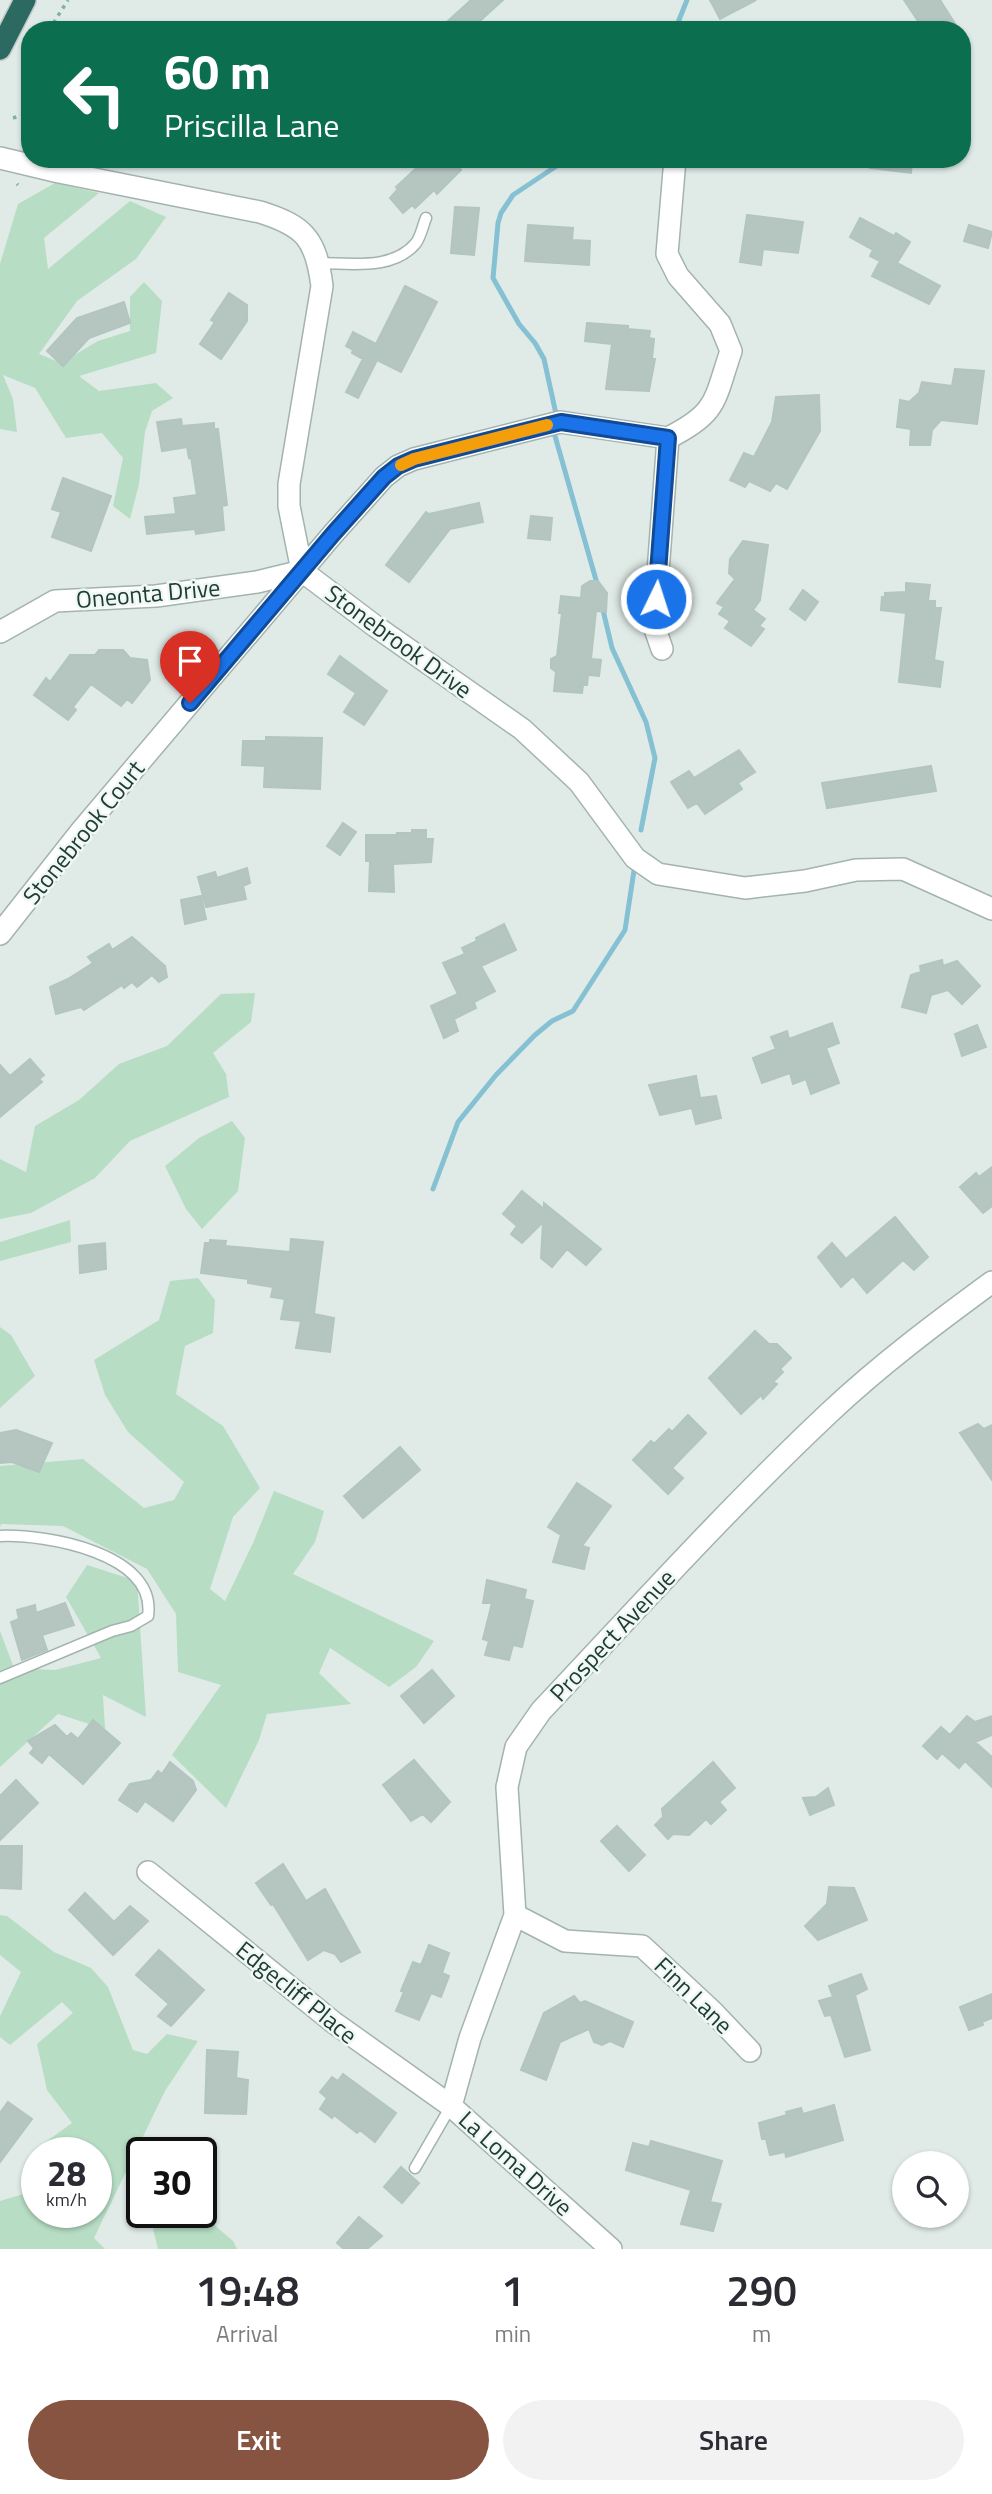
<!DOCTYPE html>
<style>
:root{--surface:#fff;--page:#f2f2f3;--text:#2b2b33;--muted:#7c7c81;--accent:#865441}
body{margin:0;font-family:"Titillium Web",sans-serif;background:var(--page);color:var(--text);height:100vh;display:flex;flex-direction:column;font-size:26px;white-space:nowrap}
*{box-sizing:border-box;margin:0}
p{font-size:23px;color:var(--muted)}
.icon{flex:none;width:38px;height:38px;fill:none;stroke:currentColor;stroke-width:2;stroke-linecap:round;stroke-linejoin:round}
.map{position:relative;height:2249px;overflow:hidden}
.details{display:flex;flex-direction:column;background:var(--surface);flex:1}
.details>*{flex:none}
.guide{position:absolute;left:21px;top:21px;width:950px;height:147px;border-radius:28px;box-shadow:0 2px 5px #0004;background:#0b6e4f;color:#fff;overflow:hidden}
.buttons{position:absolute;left:892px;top:2151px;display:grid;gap:14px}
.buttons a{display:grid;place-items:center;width:77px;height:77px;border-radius:50%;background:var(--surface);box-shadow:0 2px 5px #0004;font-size:35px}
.speed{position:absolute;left:21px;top:2137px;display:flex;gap:14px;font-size:35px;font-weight:700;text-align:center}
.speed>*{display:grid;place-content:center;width:91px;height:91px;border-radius:50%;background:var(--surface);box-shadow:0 2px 5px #0004;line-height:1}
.speed small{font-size:18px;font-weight:400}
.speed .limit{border:4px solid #111;border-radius:10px;background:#fff;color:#111}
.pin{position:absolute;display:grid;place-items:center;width:60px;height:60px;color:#fff;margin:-72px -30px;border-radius:50% 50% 50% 0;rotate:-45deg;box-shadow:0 0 7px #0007}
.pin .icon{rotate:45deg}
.me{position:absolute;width:77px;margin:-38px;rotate:4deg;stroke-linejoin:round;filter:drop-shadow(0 0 5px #0008)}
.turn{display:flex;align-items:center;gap:24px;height:147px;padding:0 28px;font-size:32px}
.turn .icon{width:91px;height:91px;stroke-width:2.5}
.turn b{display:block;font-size:49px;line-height:60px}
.eta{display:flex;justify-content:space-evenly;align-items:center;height:119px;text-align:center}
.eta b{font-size:42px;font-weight:600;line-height:49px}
.action{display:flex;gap:14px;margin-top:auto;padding:14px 28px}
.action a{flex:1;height:80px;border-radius:42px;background:var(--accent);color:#fff;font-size:28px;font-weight:600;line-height:80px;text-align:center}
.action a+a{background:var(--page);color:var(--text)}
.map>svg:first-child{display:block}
.green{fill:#b7ddc4}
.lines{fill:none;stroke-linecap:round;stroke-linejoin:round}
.stream{stroke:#85c1d3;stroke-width:5}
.building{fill:#b5c6c0;stroke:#b2c5be;stroke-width:2}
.service-casing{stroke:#a3b3ae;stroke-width:13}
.minor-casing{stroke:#a3b3ae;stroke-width:24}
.motorway-casing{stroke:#c1c8c7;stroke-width:24}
.path{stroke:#7fb0a4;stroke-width:3.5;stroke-dasharray:3.5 5;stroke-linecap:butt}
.service{stroke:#fff;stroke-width:10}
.minor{stroke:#fff;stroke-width:21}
.motorway{stroke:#2b6961;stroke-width:21}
.route-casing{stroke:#114b97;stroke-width:18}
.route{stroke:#1a73e8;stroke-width:12}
.slow{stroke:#f59e0b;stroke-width:12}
.labels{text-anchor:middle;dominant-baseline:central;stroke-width:5;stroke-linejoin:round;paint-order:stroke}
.street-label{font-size:24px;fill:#203c36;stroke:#f0f8f4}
</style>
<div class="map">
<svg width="992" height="2249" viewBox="0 0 992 2249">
<rect width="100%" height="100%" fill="#e0ebe7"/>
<!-- green -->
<path class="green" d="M55,183L99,193L44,238L48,269L130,201L166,217L136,259L77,301L39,354L61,363L98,341L130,331V297L144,282L162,301L156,353L79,376L99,391L156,383L173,398L152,411L145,432L139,484L130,519L113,506L123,458L102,433L66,438L35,388L3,375L13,399L17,432L0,429V264L18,204Z
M255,993L251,1022L213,1053L226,1074L229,1097L130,1141L95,1178L31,1213L0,1219V1159L26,1172L35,1126L79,1100L119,1064L167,1046L221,994Z
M232,1121L245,1138L238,1191L202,1229L186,1209L165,1166L199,1138Z
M70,1220L71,1242L0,1261V1242Z
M198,1278L215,1300L213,1333L185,1346L176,1394L223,1426L260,1488L233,1517L210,1589L225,1601L253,1543L274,1491L324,1511L315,1542L293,1574L434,1641L416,1667L389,1687L330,1648L319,1673L351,1704L267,1714L259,1740L226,1808L172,1755L221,1685L178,1672L176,1614L147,1569L63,1526L1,1524L0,1527V1466L83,1459L144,1508L174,1500L184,1482L128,1432L105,1395L94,1360L159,1320L170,1281Z
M0,1327L11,1335L35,1376L0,1408Z
M87,1565L137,1581L146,1717L103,1695L105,1729L58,1714L0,1767V1631L14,1668L55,1670L101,1658L66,1597Z
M0,1915L7,1916L54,1952L91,1968L108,1987L133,2050L147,2054L167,2034L198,2041L165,2091L94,2238L105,2249H0V2201L37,2190V2212H96V2152H37V2164L33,2151L72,2123L47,2090L37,2044L73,2013L62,2002L10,2045L0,2037V2016L21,1972L0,1955Z
M195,2212H199L233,2241L237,2249H158L153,2229Z"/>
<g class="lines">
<!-- stream -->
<path class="stream" d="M675,30L687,0
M556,414L544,359L535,343L519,324L493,278L498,223L501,213L513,195L567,159
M555,436L598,587
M602,606L612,648L646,722L655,758L641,830
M433,1189L458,1122L496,1075L535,1035L552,1021L573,1011L625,930L635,864"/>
</g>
<!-- building -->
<path class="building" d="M471,0H503L470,30H438Z
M710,0H756L720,19Z
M904,0H940L959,30H924Z
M426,159H451L461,170L437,194L434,190L415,208L412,205L403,213L390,198L398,189L396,187Z
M871,159H912L911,173L870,168Z
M455,207L479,208L474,255L451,253Z
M747,215L803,222L798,253L763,249L761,265L740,262Z
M860,218L894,236L896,233L910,242L897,263L940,286L929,304L872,276L880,261L870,256L873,250L850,237Z
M528,225L573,228L572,240L590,241L589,265L525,261Z
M969,225L992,232L988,248L964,241Z
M405,286L437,302L401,372L377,360L358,398L346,392L363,359L352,353L353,350L346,346L353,332L376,344Z
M229,293L247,305V321L221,359L200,344L215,322L211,320Z
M124,302L130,323L89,338L63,366L47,351L77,318Z
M587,323L628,326V329L650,331L649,338L654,339L652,359H655L649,391L606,389L612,344L585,341Z
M955,369L984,371L977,424L941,420L932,430L930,445H910L911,429L897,427L900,400L909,402L919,393L922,382L952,386Z
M819,395L820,431L787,489L776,483L770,491L749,481L745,487L730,480L744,453L754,457L772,422L776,397Z
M181,419L182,426L214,423V429H218L227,505L222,506L224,530L196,534L195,529L147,534L145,517L176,514L174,498L197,495L191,457L189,458L187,447L162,451L157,422Z
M63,478L111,496L91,551L52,537L61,512L52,509Z
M479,503L483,522L450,529L409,582L386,565L426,512L429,514Z
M531,516L552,518L550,540L528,538Z
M743,541L768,545L760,600L753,610L765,619L759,626L764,629L751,646L725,628L730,621L719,614L724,607L717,603L735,579L729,573L730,559Z
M590,581H598L607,593L606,612L596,611L591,659L601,660L599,676L588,675L587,685H583L582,693L554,691L556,672L551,668V659L557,656L562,613H559L561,596L581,598L582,586Z
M906,583L930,585L928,601H935V608H941L934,660L943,662L940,687L899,682L906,613L881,610L882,597H885V593L906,592Z
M803,590L818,602L805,620L790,609Z
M99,650H123L130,658L147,660L150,680L132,703L127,699L121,706L91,684L73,707L76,710L68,720L34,695L46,678L50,682L70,655H95Z
M340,656L387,691L364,725L344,712L356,693L328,674Z
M266,737L322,738L320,789L264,787L265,766L242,765L243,741H266Z
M739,750L755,772L738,783L742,789L705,814L697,803L688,808L671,782L689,771L694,778Z
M931,766L936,791L827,808L822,783Z
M343,823L356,832L340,855L327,846Z
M412,830H426V839H433L431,862L393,864L394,892L369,891L370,861H366V835H396L397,833H412Z
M247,868L250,883L243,886L246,899L206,907L198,877L215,872L217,878Z
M201,896L206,919L185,924L181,900Z
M504,924L516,950L481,966L495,991L474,1002L476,1008L454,1019L458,1031L444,1038L431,1006L458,994L443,963L465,954L462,948L477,941L476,938Z
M132,937L165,966L167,977L159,982L152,975L137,987L132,982L124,988L122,985L84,1010L81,1007L56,1014L50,987L68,979L93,963L88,957L109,944L112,950Z
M942,960L943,966L957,961L980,986L962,1004L948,990L931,995L926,1013L902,1007L911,975L921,972L920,966Z
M832,1023L839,1043L826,1048L839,1083L811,1094L806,1079L793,1084L790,1073L762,1083L753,1058L776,1049L771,1037L787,1031L789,1039Z
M977,1025L986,1047L962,1056L955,1034Z
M30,1059L44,1075L39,1079L42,1082L0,1117V1065L10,1076Z
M696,1076L700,1098L716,1096L721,1118L696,1124L692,1108L660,1115L649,1085Z
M992,1167V1206L983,1213L960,1187L976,1173L979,1177Z
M522,1191L544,1209V1203L601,1249L586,1265L567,1249L552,1267L541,1258L543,1222L522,1243L511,1234L517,1226L503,1214Z
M895,1217L928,1257L914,1270L903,1260L867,1293L853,1276L841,1287L818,1257L832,1243L846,1259Z
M291,1239L323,1242L314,1314L334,1318L330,1352L296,1348L301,1321L281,1319L285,1299L271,1297L273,1287L248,1283V1279L201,1273L205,1243H210V1240L226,1241L225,1246L290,1252Z
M105,1243L106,1269L80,1273L79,1246Z
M755,1331L769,1344H777L791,1358L780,1369L783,1372L773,1382L777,1384L763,1399L761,1395L741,1414L709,1378Z
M688,1415L706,1433L672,1468L683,1478L668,1494L633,1460L651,1441L654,1444L669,1429L672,1432Z
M978,1424L984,1429L992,1425V1480L960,1433Z
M16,1430L52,1443L39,1472L12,1462L0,1463V1433Z
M400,1447L420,1470L363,1518L344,1496Z
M577,1483L611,1506L582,1546L589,1548L584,1569L553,1562L561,1535L548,1527Z
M487,1580L526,1590L524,1599L533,1601L522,1647L513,1645L509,1660L485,1655L489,1641L483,1639L492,1603H483Z
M65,1603L74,1625L42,1635L47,1650L22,1660L11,1622L19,1619L17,1610L35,1605L36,1613Z
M432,1670L454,1696L424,1723L401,1696Z
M967,1716L975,1722L992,1716V1735L975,1742L992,1757V1787L965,1761L959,1768L942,1753L937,1759L923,1746L941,1727L950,1735Z
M93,1720L120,1743L83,1784L49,1754L42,1763L30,1753L34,1748L28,1741L55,1725L67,1737L71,1733L78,1739Z
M414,1760L450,1802L431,1822L423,1814L411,1821L383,1785Z
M170,1762L193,1781L196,1790L173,1821L145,1801L137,1812L119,1800L130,1784L151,1780L158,1771L162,1774Z
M713,1762L735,1788L719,1802L726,1810L711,1824L706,1819L689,1835L673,1834L668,1839L655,1825L663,1817L662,1809Z
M16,1780L38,1803L0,1840V1796Z
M828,1788L834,1805L810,1815L803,1798L816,1797Z
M617,1826L645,1855L629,1871L601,1841Z
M0,1846H22L21,1889L0,1888Z
M283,1864L306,1901L325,1889L360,1952L341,1962L335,1954L324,1950L308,1960L273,1904L271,1905L256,1883Z
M829,1887L854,1888L867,1920L818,1940L805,1926L827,1904Z
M85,1893L114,1922L130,1906L148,1921L113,1955L69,1910Z
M429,1945L449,1953L442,1973L449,1976L441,1997L431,1993L419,2020L396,2011L404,1992L401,1991L413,1962L421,1965Z
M159,1950L204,1990L171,2026L158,2016L169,2004L136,1975Z
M861,1974L867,1989L855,1995L870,2050L845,2057L831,2015L825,2016L819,2001L833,1997L829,1986Z
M992,1994V2018L982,2022L983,2025L969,2030L960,2007Z
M574,1996L580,2003L585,2001L633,2022L623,2047L610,2041L602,2045L594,2042L589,2029L560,2042L546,2080L521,2070L544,2013Z
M207,2050L238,2052L236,2078L248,2080L246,2114L205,2113Z
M343,2074L396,2113L375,2142L360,2130L357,2133L334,2115L332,2118L320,2109L327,2098L320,2092L332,2077L338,2081Z
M8,2102L32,2119L0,2162V2113Z
M834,2105L843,2140L786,2157L785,2152L770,2155L766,2139H762L759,2123L787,2115L786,2112L801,2108L803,2114Z
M651,2141L722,2161L710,2202L721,2204L713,2231L681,2224L691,2190L626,2170L633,2143L649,2147Z
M401,2167L419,2183L402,2203L384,2187Z
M359,2217L382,2236L367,2249H344L337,2243Z"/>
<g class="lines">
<defs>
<path id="service" d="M318,263C350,263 393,271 416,243C421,236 423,225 426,218
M0,1536C45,1534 157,1553 148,1616L131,1626L112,1631L0,1678
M415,2168L451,2106"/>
<path id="minor" d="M0,158L59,172L260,212C305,226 316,239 322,286L289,484V506L302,571L375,626L522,729L579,782L635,858L658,874L745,888L805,881L856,870L903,869L992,909
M0,632L55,601L156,596L257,582L302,571
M662,649L654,626L668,438C718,413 714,401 731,351L720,324L678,276L667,254L675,159
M0,934L82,830L333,534L384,477L398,466L414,459L560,422L668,438
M148,1872L333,2022L451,2106L611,2249
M515,1915L565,1941L642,1946L713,2012L750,2051
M451,2106L470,2038L515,1915L507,1787L516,1747L541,1711C636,1610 729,1507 830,1412C880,1365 936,1323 992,1282"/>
<path id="motorway" d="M0,49L25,0"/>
</defs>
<!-- service casing -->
<use href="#service" class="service-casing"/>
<!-- minor casing -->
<use href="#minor" class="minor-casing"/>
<!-- motorway casing -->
<use href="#motorway" class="motorway-casing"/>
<!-- path -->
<path class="path" d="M49,30L68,0
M13,118L30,113
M17,184L18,185"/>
<!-- service -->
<use href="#service" class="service"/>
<!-- minor -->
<use href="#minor" class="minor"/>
<!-- motorway -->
<use href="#motorway" class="motorway"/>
</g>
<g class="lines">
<defs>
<path id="route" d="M190,703L333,534L384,477L398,466L414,459L561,422L668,438L656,599"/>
</defs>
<!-- route casing -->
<use href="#route" class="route-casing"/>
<!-- route -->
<use href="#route" class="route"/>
<!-- slow -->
<path class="slow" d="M401,465L414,459L547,425"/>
</g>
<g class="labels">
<!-- street labels -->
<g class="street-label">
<text transform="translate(148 593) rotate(-5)">Oneonta Drive</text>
<text transform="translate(399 641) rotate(36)">Stonebrook Drive</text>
<text transform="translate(83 832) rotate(-51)">Stonebrook Court</text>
<text transform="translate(612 1635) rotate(-47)">Prospect Avenue</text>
<text transform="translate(297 1992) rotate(39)">Edgecliff Place</text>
<text transform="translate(694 1995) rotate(44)">Finn Lane</text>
<text transform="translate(516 2163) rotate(42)">La Loma Drive</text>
</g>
</g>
</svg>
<div class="buttons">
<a><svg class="icon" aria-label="search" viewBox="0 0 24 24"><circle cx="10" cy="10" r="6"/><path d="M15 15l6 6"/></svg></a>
</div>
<div class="speed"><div>28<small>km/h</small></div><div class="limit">30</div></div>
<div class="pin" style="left:190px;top:703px;background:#d93025"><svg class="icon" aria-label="arrive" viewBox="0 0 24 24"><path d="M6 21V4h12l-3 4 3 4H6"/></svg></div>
<svg class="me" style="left:656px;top:599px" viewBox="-20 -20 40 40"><circle r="17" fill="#1a73e8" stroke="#fff" stroke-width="3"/><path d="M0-11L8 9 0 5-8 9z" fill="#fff"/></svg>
<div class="guide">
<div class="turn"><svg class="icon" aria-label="left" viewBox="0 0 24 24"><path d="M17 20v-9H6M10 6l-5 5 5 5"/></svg><div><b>60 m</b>Priscilla Lane</div></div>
</div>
</div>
<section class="details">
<div class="eta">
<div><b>19:48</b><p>Arrival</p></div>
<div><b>1</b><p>min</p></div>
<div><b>290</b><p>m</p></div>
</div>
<div class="action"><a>Exit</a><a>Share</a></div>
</section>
